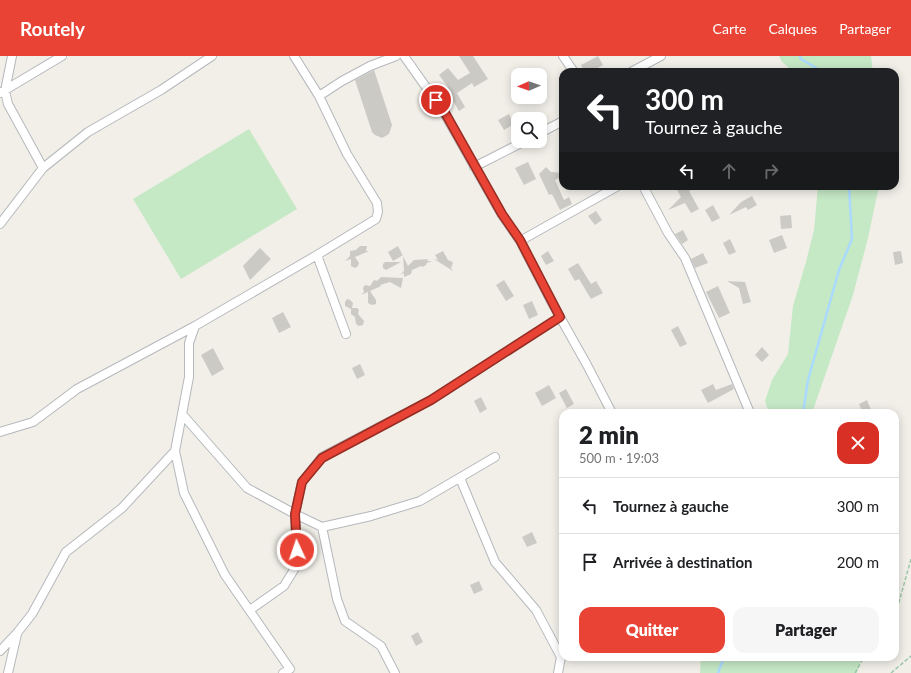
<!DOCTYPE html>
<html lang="fr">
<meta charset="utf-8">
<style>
:root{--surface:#fff;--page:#f6f6f6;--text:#202124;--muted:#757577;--line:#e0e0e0;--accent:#e94335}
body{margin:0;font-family:Lato,sans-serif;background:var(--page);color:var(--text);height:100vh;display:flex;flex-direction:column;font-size:15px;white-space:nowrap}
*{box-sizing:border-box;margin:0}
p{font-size:13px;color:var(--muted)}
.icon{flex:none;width:22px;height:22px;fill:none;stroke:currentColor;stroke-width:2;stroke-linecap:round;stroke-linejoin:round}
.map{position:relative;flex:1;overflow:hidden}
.drawer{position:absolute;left:559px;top:353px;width:340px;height:252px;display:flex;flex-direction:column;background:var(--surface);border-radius:12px;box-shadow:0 2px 10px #0003}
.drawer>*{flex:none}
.banner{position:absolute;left:559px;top:12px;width:340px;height:122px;border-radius:12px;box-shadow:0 2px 10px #0003;background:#202124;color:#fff;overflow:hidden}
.needle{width:26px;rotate:268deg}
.controls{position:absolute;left:511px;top:12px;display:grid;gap:8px}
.controls a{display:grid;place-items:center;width:36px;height:36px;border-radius:8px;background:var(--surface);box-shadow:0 2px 10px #0003;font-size:20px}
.pin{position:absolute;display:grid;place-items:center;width:34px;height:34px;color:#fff;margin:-17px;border:2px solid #fff;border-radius:50%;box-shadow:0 1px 4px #0007}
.me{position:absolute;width:44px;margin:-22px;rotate:357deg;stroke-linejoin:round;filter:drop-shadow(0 0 3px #0008)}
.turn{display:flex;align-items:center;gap:14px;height:84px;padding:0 20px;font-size:18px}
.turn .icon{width:52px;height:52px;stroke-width:2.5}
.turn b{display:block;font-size:28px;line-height:34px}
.lanes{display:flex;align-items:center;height:38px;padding:0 20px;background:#0003;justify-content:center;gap:20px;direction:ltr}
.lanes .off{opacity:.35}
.round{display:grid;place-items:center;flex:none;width:42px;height:42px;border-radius:12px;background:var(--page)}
.summary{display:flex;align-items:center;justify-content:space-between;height:68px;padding:0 20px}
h1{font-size:24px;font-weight:800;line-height:30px}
.action{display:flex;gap:8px;margin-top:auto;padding:8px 20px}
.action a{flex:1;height:46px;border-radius:12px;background:var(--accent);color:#fff;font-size:16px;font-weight:800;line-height:46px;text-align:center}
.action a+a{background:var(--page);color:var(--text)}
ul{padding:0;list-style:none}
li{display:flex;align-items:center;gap:12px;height:56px;padding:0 20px;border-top:1px solid var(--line)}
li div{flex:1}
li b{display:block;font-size:15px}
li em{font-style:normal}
header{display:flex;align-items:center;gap:24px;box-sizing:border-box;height:56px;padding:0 20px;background:var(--accent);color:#fff}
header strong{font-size:19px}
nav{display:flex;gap:22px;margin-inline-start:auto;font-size:14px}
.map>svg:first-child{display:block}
.green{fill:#c5e8c5}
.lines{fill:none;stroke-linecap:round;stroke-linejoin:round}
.stream{stroke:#aadaff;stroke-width:2.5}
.building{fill:#cccac5}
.minor-casing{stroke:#b5b8bc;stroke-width:10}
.path{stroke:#9cc7a9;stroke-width:1.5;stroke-dasharray:4 2;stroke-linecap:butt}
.minor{stroke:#fff;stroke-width:8}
.route-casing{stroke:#972c22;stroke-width:10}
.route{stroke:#e94335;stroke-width:7}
</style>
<header>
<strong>Routely</strong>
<nav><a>Carte</a><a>Calques</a><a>Partager</a></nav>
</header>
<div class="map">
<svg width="911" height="617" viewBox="0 0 911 617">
<rect width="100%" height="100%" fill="#f1efe8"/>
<!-- green -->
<path class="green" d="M779,0H871L873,16H794L782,6Z
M249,73L297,153L181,223L133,143Z
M818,130H879L868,182L853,239L812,357H769L765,345L772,324L788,298L793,250L806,206L814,174Z
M701,601H862L857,617H700Z"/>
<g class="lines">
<!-- stream -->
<path class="stream" d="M800,0L801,3L823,16
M803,357L808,324L839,214L852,183L849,130
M718,617L724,601"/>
</g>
<!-- building -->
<path class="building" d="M459,0H473L488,23L474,31L472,27L457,37L465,51L459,55L452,43L450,44L444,34L448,31L439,19L448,12L458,24L470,17Z
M598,0L603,9L591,16H585L581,9Z
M374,14L392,69L389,78L382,82L375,79L372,76L355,24Z
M509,58L514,68L504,74L498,64Z
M528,106L536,123L524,129L515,112Z
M546,111L551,116L563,117V120L555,124L564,144L569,141L572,148L560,154L552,138L549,139L539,118Z
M675,130H700L689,135L699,153L691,157L685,147L668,154L681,141Z
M752,140L757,149L748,154L746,151L729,159L741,146Z
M713,149L720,162L712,166L705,154Z
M596,155L602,164L595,169L588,160Z
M791,159L792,172L781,173L780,160Z
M683,174L688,184L682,188L675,178Z
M782,179L787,192L774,197L769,184Z
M730,183L736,196L729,199L723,187Z
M360,190H367L366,195H369L355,201L359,207L358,210L355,212L351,210V203L345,205L350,200V195L356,194Z
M398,190L408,210L414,204L428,203L427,205H432L427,207L426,209L423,211L421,210L412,214L411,218L404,221V217L400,219L404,215L403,199L393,205L388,196Z
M260,192L271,203L250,224L243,210Z
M443,195L448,204L451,205L453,207L451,212L453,215L434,203L438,204L435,199Z
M548,195L554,205L546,209L541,200Z
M901,195L903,207L895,209L893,196Z
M703,197L708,207L695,212L691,203Z
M385,206H401L386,214L383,212V208Z
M578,207L591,228L596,225L603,237L591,243L579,223L575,225L568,213Z
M381,221L403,222L401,232L390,226L380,229L381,230L370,235L376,244V248L372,249L368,247V236L361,239L364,236L363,232L365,229L370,230L374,224L377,225Z
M504,224L514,240L506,245L496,229Z
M727,225L745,226L751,246L743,248L739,232Z
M718,230L730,257L719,262L706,236Z
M347,243L350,244L353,247L352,252H357L359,254L358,258L364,265L363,269L359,270L356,268L355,261L351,258V253L345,250V246Z
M532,245L538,259L529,263L523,249Z
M283,256L291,271L279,277L272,262Z
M678,270L687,288L680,291L671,274Z
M762,291L769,299L762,306L755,299Z
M213,292L224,313L212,320L201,299Z
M360,308L365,319L357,323L352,312Z
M713,328L716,334L732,328L734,333L708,347L701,334Z
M549,329L556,342L542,350L535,337Z
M566,333L574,348L567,352L559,337Z
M481,341L487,353L480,357L474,345Z
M867,344L871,354L863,357L859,348Z
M532,476L537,487L527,491L522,481Z
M479,525L483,534L474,538L470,529Z
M418,576L423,586L416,590L411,580Z"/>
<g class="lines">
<defs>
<path id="minor" d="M12,0L5,35L8,48L43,112
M404,0L443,55L502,159L520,185L551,245L587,309L612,357
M563,0L574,16
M631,16L661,0
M0,37L62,0
M319,40L342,25L370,10L396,0
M540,77L563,65
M474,111L525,85
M643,130L668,177L685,202L750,357
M0,168L43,112L88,76L161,34L212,0
M520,185L618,130
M317,199L346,278
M182,358L247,432L295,458L322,471L371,460L420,445L495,401
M0,376L33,366L77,333L195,270
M460,422L495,506L536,554L561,601L558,617
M322,471L337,543L345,565L381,590L395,617
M250,554L284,530L295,512L297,494L295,458L302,426L322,401L431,344L560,261
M0,595L17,577L32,558L66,496L122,452L175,395
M8,617L17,578
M283,617L290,613L225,519L184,437L175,395L189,321V287L195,270L317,199L376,163L378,156L377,147L347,98L319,40L294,0"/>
</defs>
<!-- minor casing -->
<use href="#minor" class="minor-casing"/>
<!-- path -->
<path class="path" d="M895,552L899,546L911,503
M855,617L864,601
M891,617L911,600"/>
<!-- minor -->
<use href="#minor" class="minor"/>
</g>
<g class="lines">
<defs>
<path id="route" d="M297,494L295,458L302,426L322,402L431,344L560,261L520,184L502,158L444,55L436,44"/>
</defs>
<!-- route casing -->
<use href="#route" class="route-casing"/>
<!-- route -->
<use href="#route" class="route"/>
</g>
</svg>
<div class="controls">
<a><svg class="needle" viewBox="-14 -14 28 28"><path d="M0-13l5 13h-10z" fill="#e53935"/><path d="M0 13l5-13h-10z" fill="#757577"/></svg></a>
<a><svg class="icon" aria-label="search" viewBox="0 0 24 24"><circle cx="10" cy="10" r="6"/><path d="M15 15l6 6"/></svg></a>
</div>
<div class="pin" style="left:436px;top:44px;background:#d93025"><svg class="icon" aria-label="arrive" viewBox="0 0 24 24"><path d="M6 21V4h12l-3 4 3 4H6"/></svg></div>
<svg class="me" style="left:297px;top:494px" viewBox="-20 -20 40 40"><circle r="17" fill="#e94335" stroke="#fff" stroke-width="3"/><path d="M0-11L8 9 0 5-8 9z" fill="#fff"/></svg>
<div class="banner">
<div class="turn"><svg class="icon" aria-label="left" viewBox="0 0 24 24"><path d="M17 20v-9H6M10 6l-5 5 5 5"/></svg><div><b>300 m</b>Tournez à gauche</div></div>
<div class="lanes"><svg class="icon" aria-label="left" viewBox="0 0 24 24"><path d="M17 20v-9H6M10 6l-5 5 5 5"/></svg><svg class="icon off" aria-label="ahead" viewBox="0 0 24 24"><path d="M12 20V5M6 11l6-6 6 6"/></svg><svg class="icon off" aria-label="right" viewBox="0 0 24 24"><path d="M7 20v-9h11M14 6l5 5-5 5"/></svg></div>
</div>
<section class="drawer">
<div class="summary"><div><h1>2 min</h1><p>500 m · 19:03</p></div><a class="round" style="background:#d93025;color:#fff"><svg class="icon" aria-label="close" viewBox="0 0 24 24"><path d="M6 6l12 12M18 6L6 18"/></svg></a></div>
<ul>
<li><svg class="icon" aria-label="left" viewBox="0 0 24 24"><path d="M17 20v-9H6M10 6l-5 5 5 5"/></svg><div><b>Tournez à gauche</b></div><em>300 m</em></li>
<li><svg class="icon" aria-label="arrive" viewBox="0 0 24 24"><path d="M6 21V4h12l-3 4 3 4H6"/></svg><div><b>Arrivée à destination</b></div><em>200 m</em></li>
</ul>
<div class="action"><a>Quitter</a><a>Partager</a></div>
</section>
</div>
